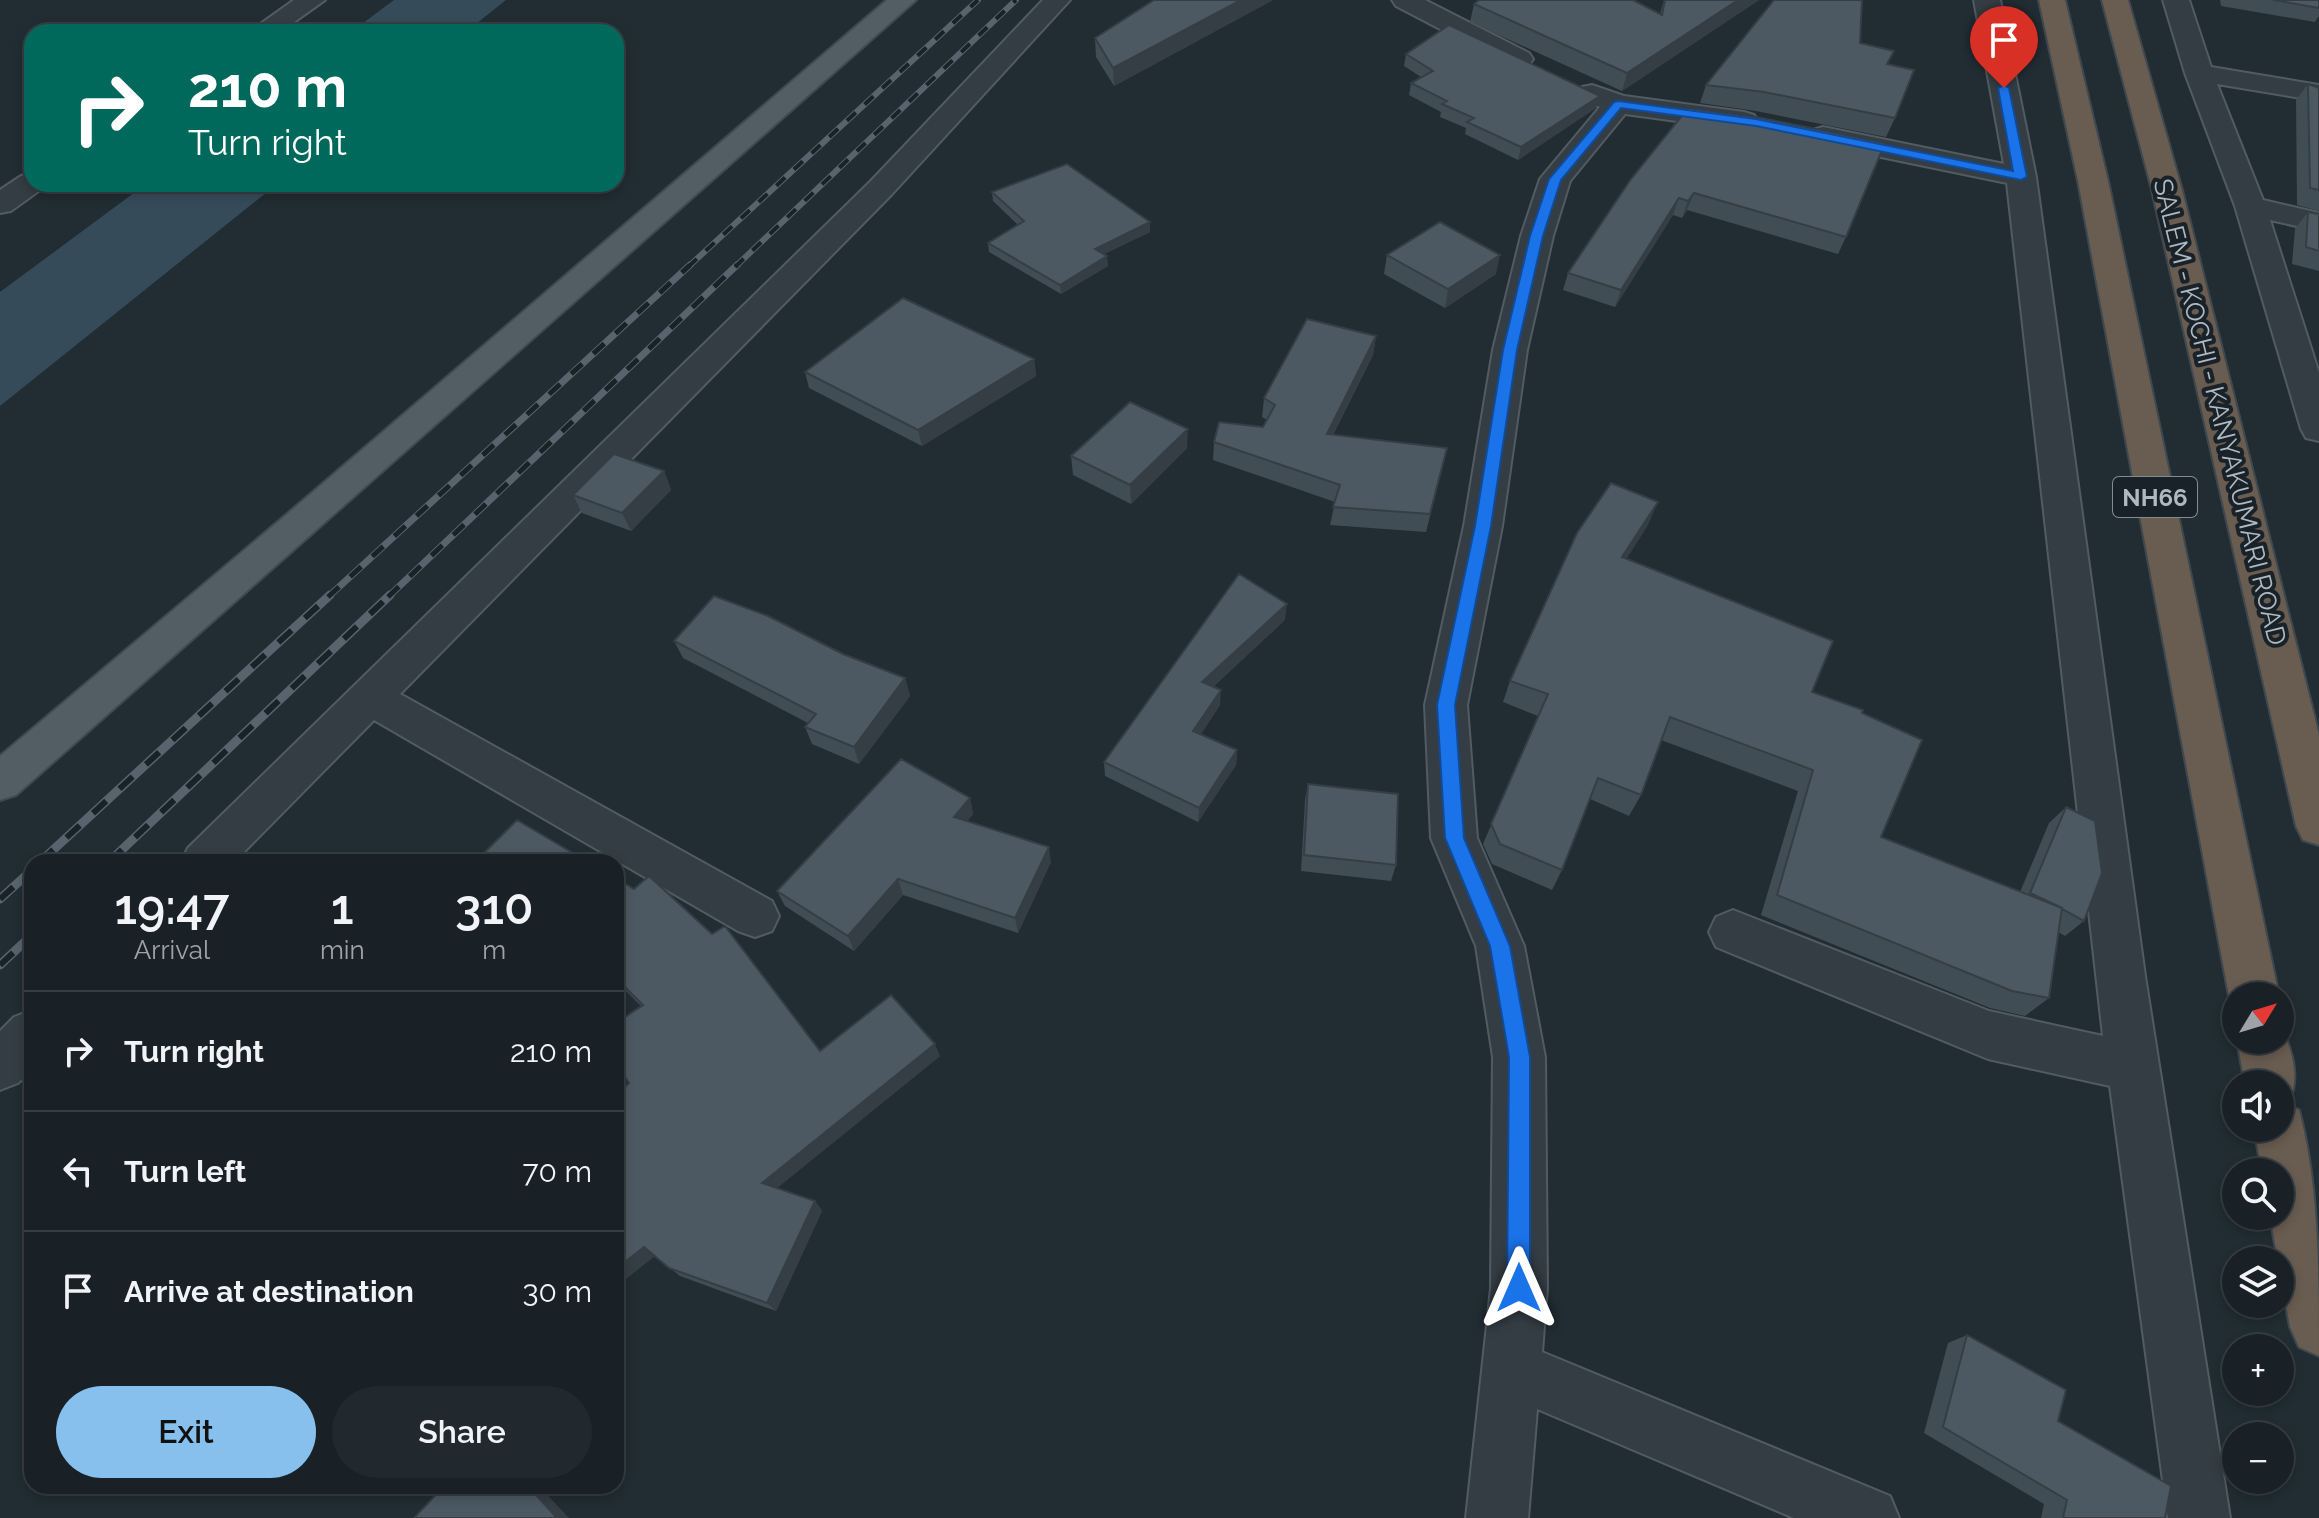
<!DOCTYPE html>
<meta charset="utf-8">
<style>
:root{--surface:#192126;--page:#22292e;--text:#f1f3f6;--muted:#9fa3a7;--line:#373e43;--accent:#87c0ed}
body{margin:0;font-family:Raleway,sans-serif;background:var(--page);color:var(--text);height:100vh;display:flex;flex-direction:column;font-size:30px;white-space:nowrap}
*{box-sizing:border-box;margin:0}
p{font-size:26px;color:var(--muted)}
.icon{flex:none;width:44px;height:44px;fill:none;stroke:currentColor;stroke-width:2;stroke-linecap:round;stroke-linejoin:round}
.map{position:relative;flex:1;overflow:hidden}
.sheet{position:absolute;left:24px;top:854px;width:600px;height:640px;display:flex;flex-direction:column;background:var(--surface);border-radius:24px;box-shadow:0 4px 12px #0003,0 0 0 2px var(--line)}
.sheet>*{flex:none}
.banner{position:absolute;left:24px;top:24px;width:600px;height:168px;border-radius:24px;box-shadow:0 4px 12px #0003,0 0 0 2px var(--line);background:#00695c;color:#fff;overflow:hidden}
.needle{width:52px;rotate:52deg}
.tools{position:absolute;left:2222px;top:982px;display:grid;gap:16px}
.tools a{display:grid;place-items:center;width:72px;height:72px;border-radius:50%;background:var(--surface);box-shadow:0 4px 12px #0003,0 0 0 2px var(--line);font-size:40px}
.pin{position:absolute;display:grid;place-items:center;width:68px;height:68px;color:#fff;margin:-82px -34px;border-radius:50% 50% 50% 0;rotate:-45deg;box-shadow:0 0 8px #0007}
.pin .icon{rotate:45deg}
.me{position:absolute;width:88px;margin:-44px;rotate:0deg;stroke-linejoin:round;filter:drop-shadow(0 0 6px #0008)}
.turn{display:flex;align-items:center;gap:28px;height:168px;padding:0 32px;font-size:36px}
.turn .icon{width:104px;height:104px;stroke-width:2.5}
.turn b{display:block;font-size:56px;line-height:68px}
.eta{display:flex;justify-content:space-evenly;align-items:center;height:136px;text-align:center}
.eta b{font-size:48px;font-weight:600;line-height:56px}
.button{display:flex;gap:16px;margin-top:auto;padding:16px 32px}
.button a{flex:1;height:92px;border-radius:48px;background:var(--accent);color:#111;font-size:32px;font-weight:600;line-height:92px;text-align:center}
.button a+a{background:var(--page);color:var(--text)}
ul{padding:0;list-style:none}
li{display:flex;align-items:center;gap:24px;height:120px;padding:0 32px;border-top:2px solid var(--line)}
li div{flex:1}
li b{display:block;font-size:30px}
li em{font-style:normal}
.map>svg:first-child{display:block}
.water{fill:#364b59}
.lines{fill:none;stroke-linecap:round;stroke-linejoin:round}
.minor-casing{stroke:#515b62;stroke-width:4}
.major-casing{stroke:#404951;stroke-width:4}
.highway-casing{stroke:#3e484e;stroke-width:4}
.minor{fill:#343d44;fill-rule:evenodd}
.major{fill:#525d64;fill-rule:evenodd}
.highway{fill:#695c51;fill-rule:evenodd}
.rail-far2-casing{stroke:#58646d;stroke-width:6}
.rail-far1-casing{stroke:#58646d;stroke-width:7}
.rail-casing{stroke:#58646d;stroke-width:9}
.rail-far2{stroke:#192228;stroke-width:4;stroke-dasharray:12;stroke-linecap:butt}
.rail-far1{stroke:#192228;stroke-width:5;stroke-dasharray:15;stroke-linecap:butt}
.rail{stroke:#192228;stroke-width:6;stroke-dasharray:18;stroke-linecap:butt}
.wall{fill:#414d54}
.shaded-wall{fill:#353e45}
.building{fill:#4c5962;stroke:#353e45;stroke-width:2}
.route{fill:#1a73e8;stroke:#114b97;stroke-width:2}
.labels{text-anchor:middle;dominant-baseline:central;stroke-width:8;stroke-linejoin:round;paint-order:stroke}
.shield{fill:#192228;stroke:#818c93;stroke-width:2}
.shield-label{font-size:24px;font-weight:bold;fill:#aeb9c1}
.street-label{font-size:26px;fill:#aeb9c1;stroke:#192228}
</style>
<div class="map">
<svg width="2319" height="1518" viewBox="0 0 2319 1518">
<rect width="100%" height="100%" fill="#212c33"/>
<!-- water -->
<path class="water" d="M394,0H506L466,32H351Z
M146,184H277L0,406V292Z"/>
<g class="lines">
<defs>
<path id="minor" d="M294,0H325L280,32H249Z
M1043,0H1070L892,194L400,694L772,901L779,916L772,931L755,937L738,931L374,720L234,862H181L188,848L870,182Z
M1392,0H1425L1529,53L1533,59L1529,65L1519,67L1509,65L1396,6Z
M1974,0H2000L2036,177L2145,976L2230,1518H2168L2110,1086L1988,1059L1716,947L1709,932L1716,917L1733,910L1989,1011L2103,1036L2007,183L1823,145L1813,142L1808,136L1813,130L1823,127L2004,164Z
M2163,0H2189L2211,67L2319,85V101L2217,84L2263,200L2319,213V231L2270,220L2319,373V441L2306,438L2301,429L2235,206L2185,73Z
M1592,85L1624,96L1744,112L1754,115L1758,121L1754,127L1744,130L1625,114L1570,181L1553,236L1527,350L1502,526L1467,705L1477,838L1524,946L1545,1057L1547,1288L1542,1352L1890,1496L1899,1518H1794L1537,1409L1528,1518H1466L1491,1288L1493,1057L1476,946L1431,838L1425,705L1464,526L1493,350L1521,236L1540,179L1600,107L1582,99L1578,93L1582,87Z
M32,173V184H46L43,188L11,211L0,213V190L21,176Z
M32,1010V1069L18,1083L0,1090V1031L14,1017Z"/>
<path id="major" d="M887,0H916L16,795L0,800V756L286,515Z"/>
<path id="highway" d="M2039,0H2065L2108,181L2279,996H2236V1011L2229,996L2078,181Z
M2102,0H2128L2182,190L2319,735V845L2303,840L2296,826L2152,190Z
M2280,1023C2291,1049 2301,1075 2289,1102L2284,1104L2299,1110C2319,1185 2319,1275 2319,1356L2299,1347L2290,1327L2270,1216H2280V1172H2262L2254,1128H2280V1084H2245L2237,1040H2280Z"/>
</defs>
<!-- minor casing -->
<use href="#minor" class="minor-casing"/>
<!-- major casing -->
<use href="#major" class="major-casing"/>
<!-- highway casing -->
<use href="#highway" class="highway-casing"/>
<!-- minor -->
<use href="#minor" class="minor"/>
<!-- major -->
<use href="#major" class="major"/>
<!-- highway -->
<use href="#highway" class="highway"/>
<defs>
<path id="rail-far2" d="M688,267L978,0
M735,267L1016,0"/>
<path id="rail-far1" d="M328,597L690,265
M388,597L737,265"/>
<path id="rail" d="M40,862L330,595
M109,862L390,595
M0,899L32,870
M0,965L32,935"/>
</defs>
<!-- rail-far2 casing -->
<use href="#rail-far2" class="rail-far2-casing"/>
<!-- rail-far1 casing -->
<use href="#rail-far1" class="rail-far1-casing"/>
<!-- rail casing -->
<use href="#rail" class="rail-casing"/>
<!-- rail-far2 -->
<use href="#rail-far2" class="rail-far2"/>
<!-- rail-far1 -->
<use href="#rail-far1" class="rail-far1"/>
<!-- rail -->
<use href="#rail" class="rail"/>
</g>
<!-- wall -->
<path class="wall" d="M1154,0H1273L1114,86L1096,57L1095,38Z
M1664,0H1759L1622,91L1470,22L1474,4L1660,14Z
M2220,0H2319V16L2315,22L2221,6Z
M1860,43L1894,51L1888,64L1895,118L1886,137L1756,111L1700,103L1706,85Z
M1406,54L1596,108L1518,160L1465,134L1466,128L1440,117L1441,112L1409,95L1411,83L1421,77L1404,66Z
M2308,84L2319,88V211L2297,205L2296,100Z
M1688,108L1846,237L1838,254L1687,210L1682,218L1673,215L1615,307L1563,290L1568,273Z
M992,192L1150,232L1104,254L1108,266L1061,294L989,252L988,243L1018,225L993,201Z
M2308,212L2319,214V271L2292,264L2295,229Z
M1387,255L1496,274L1445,308L1384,274Z
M1376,336L1373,355L1333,435L1447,448L1426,532L1330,525L1335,502L1213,460L1214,442L1263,427L1267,420L1262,417L1264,398Z
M1034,359L1036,376L922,446L809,388L805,372Z
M1187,448L1131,504L1073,475L1071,456Z
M664,471L671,490L631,531L582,513L573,495Z
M1648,525L1626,559L1812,692L1862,713L1881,837L2020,892L2049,823L2066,807L2084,921L2065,936L2058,932L2049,998L2025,1016L1990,1008L1761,915L1798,791L1661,740L1641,795L1629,816L1590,799L1562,870L1552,890L1492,864L1483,844L1538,716L1503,702L1510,681Z
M1285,620L1213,687L1220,705L1201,734L1237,750L1236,765L1198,822L1105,776L1104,762Z
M674,641L843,654L905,678L910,696L859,764L812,744L805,727L808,723L683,658Z
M1308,784L1396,865L1391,881L1301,871L1305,800Z
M970,798L973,814L967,821L1051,862L1018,933L903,895L854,951L785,906L777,891Z
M616,878L820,1051L940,1056L777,1188L815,1201L822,1211L776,1311L680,1276L655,1256L629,1083L641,1006L616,981Z
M1967,1335L2058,1421L2165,1518H2041L2044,1504L1924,1433L1948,1343Z"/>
<!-- shaded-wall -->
<path class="shaded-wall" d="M1241,0H1273L1114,86L1113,68Z
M1738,0H1759L1622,91L1627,73Z
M1600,96L1596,108L1518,160L1521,147Z
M1694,193L1687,210L1682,218L1688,201Z
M1679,198L1673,215L1615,307L1621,290Z
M1150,222V232L1096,258L1095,249Z
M1500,255L1496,274L1445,308L1448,289Z
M1107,256L1108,266L1061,294L1060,285Z
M1376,336L1373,355L1324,453L1327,434Z
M1034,359L1036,376L922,446L918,430Z
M1188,429L1187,448L1131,504L1130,485Z
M664,471L671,490L631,531L622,513Z
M1658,502L1648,525L1613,580L1622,557Z
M1287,604L1285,620L1202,697V682Z
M905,678L910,696L859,764L854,747Z
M1221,690L1220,705L1193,746V731Z
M1237,750L1236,765L1198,822L1199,808Z
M970,798L973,814L957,833L954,817Z
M1049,847L1051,862L1018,933L1015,918Z
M898,879L903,895L854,951L848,936Z
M935,1044L940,1056L771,1193L762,1183Z
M815,1201L822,1211L776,1311L767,1303Z
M644,1247L655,1256L616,1287V1269Z
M528,1486H539L569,1518H557Z"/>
<!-- building -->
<path class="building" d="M1154,0H1241L1113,68L1095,38Z
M1479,0H1633L1662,15L1665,0H1738L1627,73L1474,4Z
M1774,0H1862L1860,43L1894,51L1887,64L1914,70L1895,118L1764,92L1706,85Z
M2273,0H2319V8Z
M1449,25L1600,96L1521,147L1467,122L1474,118L1442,104L1447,101L1411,83L1433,71L1406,54Z
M2308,84L2319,88V190L2310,188Z
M1688,108L1762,118L1885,143L1846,237L1694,193L1688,201L1679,198L1621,290L1568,273L1631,179Z
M1067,164L1150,222L1095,249L1107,256L1060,285L988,243L1024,221L992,192Z
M2308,212L2319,214V251L2306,247Z
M1440,222L1500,255L1448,289L1387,255Z
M903,298L1034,359L918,430L805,372Z
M1307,319L1376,336L1327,434L1447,448L1430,514L1333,507L1340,485L1214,442L1219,422L1263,427L1275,405L1264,398Z
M1130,402L1188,429L1130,485L1071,456Z
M614,454L664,471L622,513L573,495Z
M1611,483L1658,502L1622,557L1833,641L1812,692L1863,710L1862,713L1922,740L1881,837L2062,908L2049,998L2012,991L1777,895L1813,770L1670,717L1641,795L1598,778L1562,870L1500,844L1491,824L1548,694L1510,681L1577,533Z
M1239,574L1287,604L1202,682L1221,690L1193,731L1237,750L1199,808L1104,762Z
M714,596L768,616L843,654L905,678L854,747L805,727L816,714L674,641Z
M901,759L970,798L954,817L1049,847L1015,918L898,879L848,936L777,891Z
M1308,784L1398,794L1396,865L1304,855Z
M2066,807L2095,821L2102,873L2084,921L2062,909V908L2030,893Z
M517,820L588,862H475Z
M649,876L712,934L725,926L820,1051L891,995L935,1044L762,1183L815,1201L767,1303L669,1268L644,1247L616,1269V1095L629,1083L616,1063V1023L643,1005L616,978V878L634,889Z
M1967,1335L2066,1390L2058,1421L2171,1486L2165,1518H2063L2067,1500L1943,1427Z
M444,1486H528L557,1518H414Z"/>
<!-- route -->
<path class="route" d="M2004,85L2009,88L2027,177L2021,180L1756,126L1621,108L1561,180L1543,236L1517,350L1491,526L1455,705L1464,838L1510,946L1530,1057V1288L1527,1296L1519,1299L1511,1296L1507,1288L1509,1057L1490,946L1445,838L1437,705L1475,526L1503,350L1530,236L1549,179L1614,102L1618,101L1756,119L2013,171L1998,88Z"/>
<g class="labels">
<!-- shield labels -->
<rect class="shield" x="2113" y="477" width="84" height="40" rx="6"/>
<g class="shield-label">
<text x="2155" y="497">NH66</text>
</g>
<!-- street labels -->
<g class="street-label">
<text transform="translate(2220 412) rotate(76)">SALEM - KOCHI - KANYAKUMARI ROAD</text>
</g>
</g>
</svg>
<div class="tools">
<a><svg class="needle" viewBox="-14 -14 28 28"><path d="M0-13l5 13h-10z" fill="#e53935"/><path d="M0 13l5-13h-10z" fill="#9fa3a7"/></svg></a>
<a><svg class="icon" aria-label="sound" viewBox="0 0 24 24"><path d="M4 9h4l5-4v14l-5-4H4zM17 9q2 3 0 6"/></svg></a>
<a><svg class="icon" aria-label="search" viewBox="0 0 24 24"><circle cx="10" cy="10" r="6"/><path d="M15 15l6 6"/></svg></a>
<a><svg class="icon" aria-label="layers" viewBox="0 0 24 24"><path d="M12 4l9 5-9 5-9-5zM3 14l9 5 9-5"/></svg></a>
<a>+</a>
<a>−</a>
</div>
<div class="pin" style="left:2004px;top:88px;background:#d93025"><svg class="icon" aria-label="arrive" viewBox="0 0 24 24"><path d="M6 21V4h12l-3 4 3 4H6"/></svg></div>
<svg class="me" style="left:1519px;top:1288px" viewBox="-20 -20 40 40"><path d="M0-17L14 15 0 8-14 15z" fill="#1a73e8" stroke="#fff" stroke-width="4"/></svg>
<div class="banner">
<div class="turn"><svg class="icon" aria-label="right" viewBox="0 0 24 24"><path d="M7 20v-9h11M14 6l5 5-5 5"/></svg><div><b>210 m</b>Turn right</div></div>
</div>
<section class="sheet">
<div class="eta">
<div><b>19:47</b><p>Arrival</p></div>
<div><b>1</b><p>min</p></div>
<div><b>310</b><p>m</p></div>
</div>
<ul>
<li><svg class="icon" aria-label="right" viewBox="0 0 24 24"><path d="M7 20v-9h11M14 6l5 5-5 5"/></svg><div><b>Turn right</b></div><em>210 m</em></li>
<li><svg class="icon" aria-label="left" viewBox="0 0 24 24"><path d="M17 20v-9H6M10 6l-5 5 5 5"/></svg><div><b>Turn left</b></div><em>70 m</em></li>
<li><svg class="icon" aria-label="arrive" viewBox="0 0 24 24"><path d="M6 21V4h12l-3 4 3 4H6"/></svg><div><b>Arrive at destination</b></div><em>30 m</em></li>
</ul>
<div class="button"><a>Exit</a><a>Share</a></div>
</section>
</div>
